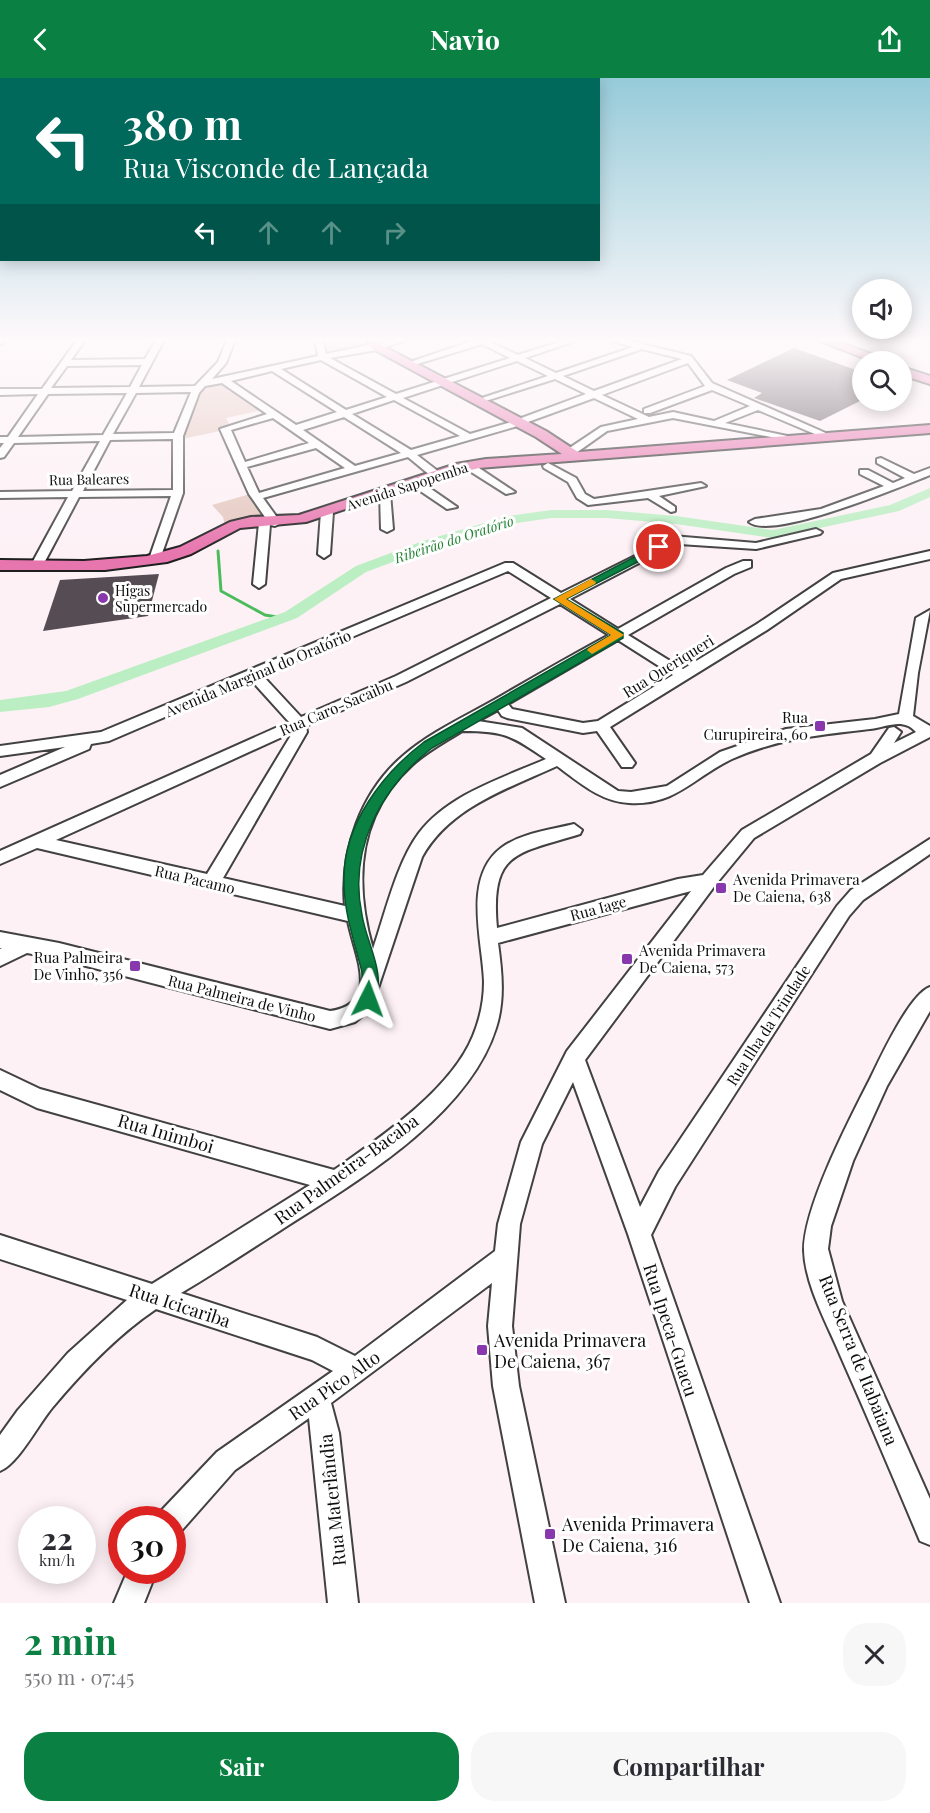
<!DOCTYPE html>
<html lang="pt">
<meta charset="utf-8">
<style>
:root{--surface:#fff;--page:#f7f7f7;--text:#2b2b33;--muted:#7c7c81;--accent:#0b8043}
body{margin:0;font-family:"Playfair Display",serif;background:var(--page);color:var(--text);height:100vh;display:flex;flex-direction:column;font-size:22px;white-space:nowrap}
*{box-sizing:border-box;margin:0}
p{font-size:20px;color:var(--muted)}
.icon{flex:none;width:33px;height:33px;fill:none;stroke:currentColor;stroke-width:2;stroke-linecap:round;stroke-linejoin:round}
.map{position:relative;height:1525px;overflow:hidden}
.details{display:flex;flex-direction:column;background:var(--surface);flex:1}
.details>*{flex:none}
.hud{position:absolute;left:0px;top:0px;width:600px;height:183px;box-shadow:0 3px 15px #0003;background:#00695c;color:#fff;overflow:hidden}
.buttons{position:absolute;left:852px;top:201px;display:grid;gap:12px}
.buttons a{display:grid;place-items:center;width:60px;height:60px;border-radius:50%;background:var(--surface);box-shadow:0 3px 15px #0003;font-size:30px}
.speed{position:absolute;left:18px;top:1428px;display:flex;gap:12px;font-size:30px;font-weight:700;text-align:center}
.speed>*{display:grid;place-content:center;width:78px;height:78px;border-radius:50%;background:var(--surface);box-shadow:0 3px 15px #0003;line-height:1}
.speed small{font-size:15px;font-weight:400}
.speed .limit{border:9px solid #d22;background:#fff;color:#111}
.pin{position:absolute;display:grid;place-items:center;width:51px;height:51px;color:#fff;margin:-26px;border:3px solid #fff;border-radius:50%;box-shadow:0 2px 6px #0007}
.me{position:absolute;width:66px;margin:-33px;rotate:3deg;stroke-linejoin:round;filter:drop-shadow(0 0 4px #0008)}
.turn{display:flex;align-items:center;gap:21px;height:126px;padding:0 24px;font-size:27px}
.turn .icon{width:78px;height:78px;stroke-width:2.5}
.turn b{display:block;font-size:42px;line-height:51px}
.lanes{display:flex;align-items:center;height:57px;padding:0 24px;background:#0003;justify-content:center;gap:30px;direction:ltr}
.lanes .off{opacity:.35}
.round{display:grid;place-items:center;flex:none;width:63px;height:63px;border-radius:24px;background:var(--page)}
.headline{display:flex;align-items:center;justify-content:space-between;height:102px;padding:0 24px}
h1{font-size:36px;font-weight:700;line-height:45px;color:var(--accent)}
.action{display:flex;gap:12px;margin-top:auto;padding:12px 24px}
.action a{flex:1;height:69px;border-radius:24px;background:var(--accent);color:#fff;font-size:24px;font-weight:700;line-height:69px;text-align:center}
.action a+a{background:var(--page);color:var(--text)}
header{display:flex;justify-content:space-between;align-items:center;height:78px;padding:0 24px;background:var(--accent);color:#fff;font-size:27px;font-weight:700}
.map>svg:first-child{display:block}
.green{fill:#e4c7be}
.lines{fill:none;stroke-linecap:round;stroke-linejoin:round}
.stream{stroke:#4bbc5c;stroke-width:3}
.river{fill:#bbeec2;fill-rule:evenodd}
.building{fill:#554c54}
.minor-casing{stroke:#414141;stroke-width:4}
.major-casing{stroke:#1f1f1f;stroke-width:4}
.minor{fill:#fff;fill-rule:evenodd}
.major{fill:#e776ae;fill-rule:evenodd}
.route{fill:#0b8043;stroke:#07532c;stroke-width:1.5}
.slow{fill:#f59e0b}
.poi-dot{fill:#8937ad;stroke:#fff;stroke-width:2}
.labels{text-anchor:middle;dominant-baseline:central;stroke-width:6;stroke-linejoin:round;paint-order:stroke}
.far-street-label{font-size:14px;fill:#0e0e0e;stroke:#fff}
.far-water-label{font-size:14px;font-style:italic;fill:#258336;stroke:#fff}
.far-poi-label{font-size:14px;fill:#0e0e0e;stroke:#fff;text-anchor:start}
.street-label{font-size:15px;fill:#0e0e0e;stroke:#fff}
.poi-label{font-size:15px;fill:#0e0e0e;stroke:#fff;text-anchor:end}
.near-street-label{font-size:18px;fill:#0e0e0e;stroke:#fff}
.near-poi-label{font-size:18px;fill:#0e0e0e;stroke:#fff;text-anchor:start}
</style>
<header><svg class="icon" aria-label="back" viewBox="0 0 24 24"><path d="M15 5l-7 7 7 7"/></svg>Navio<svg class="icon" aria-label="share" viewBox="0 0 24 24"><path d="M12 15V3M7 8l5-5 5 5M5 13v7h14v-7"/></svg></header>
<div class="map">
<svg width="930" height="1525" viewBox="0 0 930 1525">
<rect width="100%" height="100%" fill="#fdf1f6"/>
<!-- green -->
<path class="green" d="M370,262L369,266L332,275L329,273L325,263Z
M218,305L224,306L263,332L226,340L229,346L220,349V353L182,361L200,312Z
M250,416L266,438L225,448L223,439L212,427Z"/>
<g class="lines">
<!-- stream -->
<path class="stream" d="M218,473L221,513L265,537L283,540"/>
<!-- river -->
<path class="river" d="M930,410V419L899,433L773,460L676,446L607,440H551L510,446L433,469L366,494L297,540L78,621L49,629L0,634V622L66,613L285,534L356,488L423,463L508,438L551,432H607L676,438L773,452L890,427Z"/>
</g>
<!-- building -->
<path class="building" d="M794,270L862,294V322L820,343L754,320L762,315L727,302Z
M159,496L148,538L43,553L60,502Z"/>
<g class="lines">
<defs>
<path id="minor" d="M0,262H7L0,267Z
M77,262H85L71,282L145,281L156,262H164L139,309L195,308L218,284L227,262H235L226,285L212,301L318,278L315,262H323L326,276L392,262H406L377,272L330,280L396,316L510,280L482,266L411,288L404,286L475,262H492L490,264L518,277L565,262H578L525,280L556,295L633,269L610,262H625L691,278L712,305L837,360L829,362L758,332L725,345L802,361V365L673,340L607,353L576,375H568V371L601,349L638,341L594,320L514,349L417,377L439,394V398H431L408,379L263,420L281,445L275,448L270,447L265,506L259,510L253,506L259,445L267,442L249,416L220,351L267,336L222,305L205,308L199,315L183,358V415L159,484L149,481L171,418L79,419L43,487L37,491L31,487L68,419L0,420V414L72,413L100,363L14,365L4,379L0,380V370L4,365H0V359H8L38,316L0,317V311H42ZM642,271L682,281L594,313L563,298ZM321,282L387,319L346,332L281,291ZM517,283L548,298L476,322V326L555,301L586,316L508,345L470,356L403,320ZM688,285L705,308L644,331V335H650L712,312L750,328L714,343L673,334L649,339L602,317ZM142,287L130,309L51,310L67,288ZM272,293L337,334L296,347L231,303ZM191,314L174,355L113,356L136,315ZM127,315L103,357L18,359L48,316ZM394,322L460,358L411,372L352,336ZM344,339L401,375L355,388L303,352ZM273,340L309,365L245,384L231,352ZM173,361V412L83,413L110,362ZM316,370L345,390L259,415L247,389Z
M881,380L914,396L930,390V397C902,408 772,463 749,444L755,441L821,431L884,408L860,396V392H868L893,405L905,400L877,385V381Z
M469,385L473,386L515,414L506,416L465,390L464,388Z
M548,385L576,400L585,416L594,421L701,405L706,408L659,418L675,429V433L671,434L648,420L588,427L577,420L568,404L544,390L543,388Z
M410,402H418L457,429L447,431L410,406Z
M385,412L390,415L393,451L387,454L381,451L380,415Z
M327,431L333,434L330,476L324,480L318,476L321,434Z
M816,451L822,454L820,456L756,471L664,465L662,473L570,521L618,551L726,490L743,483H751V489L734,496L628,557L683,591L757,546L833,495L930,473V481L841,501L767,552L610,649L635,685L632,689H622L597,653L583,655L507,640L502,638L498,632L478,643L522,650L618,713L631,714L667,708L720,674L786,651L875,641L899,636L916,540L930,532L918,595L913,638L930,648V659L880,685L754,760L716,806L585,982L640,1129L659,1093L837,828L851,812L930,761V776L863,822L849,838L675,1109L651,1157L780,1525H750L628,1156L573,1004L542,1066L520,1146L512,1248L519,1308L565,1525H535L493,1308L488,1248L492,1205L331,1325L339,1355L358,1525H328L309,1340L235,1392L182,1452L172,1456V1442H158L162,1432L217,1374L333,1293L312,1282L156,1231C116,1258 82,1294 52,1330C38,1347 18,1386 0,1393V1357L18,1332L68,1275L127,1222L0,1181V1157L152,1206L310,1107L37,1030L0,1012V992L40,1011L334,1092C381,1059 451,1012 473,958C480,941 484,923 484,904C483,864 462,800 501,770C521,755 550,752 574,746L582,752L580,756C517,776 490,772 497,850L678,801L703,797L742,752L871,676L889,650L894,649L901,654L894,665L916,654C903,639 887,649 870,651C820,657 779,660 732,681C695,698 676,728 629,725C601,724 579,704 557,688C507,711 450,729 422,779L371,931L355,944L330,951L59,881L27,875L0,888V871L2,870H0V854L59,865L330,933C382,926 354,876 348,843L37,770L0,786V773L289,644L251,602L109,663L91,666L89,671L0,709V697L65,669L0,678V668L101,654L505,485H513L561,515L653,469L652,460L672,458L756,465ZM508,493L551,520L396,598L301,639L262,597ZM560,526L609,557C570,578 532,600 494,622C464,639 431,654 404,677C361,713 340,773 345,828L223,800L307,654L306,648L406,604ZM618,562L673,597L598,643L583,645L512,631L508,626ZM462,653C504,653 511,657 546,681C503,700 449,716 419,755C397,784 385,836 373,871C354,805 357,737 412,687C427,673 445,664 462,653ZM293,654L207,796L56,762ZM691,813L567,973L521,1064L498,1146L495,1173L355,1278L317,1259L181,1215C215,1195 248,1173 281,1152C356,1104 468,1039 496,950C505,922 502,894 498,865Z
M930,909V933L887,1008L853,1083L831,1148L828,1171L842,1223L930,1421V1467L920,1463C894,1401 868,1340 841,1279C828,1247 805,1208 804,1172C804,1128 850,1040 871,999C881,978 910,916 930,909Z
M128,1492H157L144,1525H114Z"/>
<path id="major" d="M367,262H378L381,267L546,353L578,374L930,347V355L479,390L439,400L306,444L240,450L191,476L167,484L105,492H0V482L84,483L147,478L180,469L230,444L251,439L299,437L456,386L486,381L562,376L536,359L373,271Z
M817,262H834L893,284H874Z
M902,289L930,298V306L902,297Z"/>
</defs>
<!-- minor casing -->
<use href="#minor" class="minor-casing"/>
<!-- major casing -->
<use href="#major" class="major-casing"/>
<!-- minor -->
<use href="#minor" class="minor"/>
<!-- major -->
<use href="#major" class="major"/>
</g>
<!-- sky -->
<linearGradient id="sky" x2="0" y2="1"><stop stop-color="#96cbd9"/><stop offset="0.55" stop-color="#fef9fb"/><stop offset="1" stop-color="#fef9fb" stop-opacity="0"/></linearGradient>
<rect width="930" height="476" fill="url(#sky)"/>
<!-- route -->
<path class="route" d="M659,466L664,469L663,471L566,521L623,555V560L432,670C381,710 348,771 362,837C367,867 387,896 374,925H362C357,915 365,902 361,890C353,860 343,830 344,799C344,746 383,695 424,664L611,557L554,521Z"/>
<!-- slow -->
<path class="slow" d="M591,501L596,504L595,506L566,521L624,557L592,576L587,572L589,570L611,557L554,521Z"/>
<!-- markers -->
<g class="poi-dot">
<circle cx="103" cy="520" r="6"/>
<rect x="814" y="642" width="12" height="12" rx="3"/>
<rect x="715" y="804" width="12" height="12" rx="3"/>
<rect x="621" y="875" width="12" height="12" rx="3"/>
<rect x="129" y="882" width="12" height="12" rx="3"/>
<rect x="476" y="1266" width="12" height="12" rx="3"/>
<rect x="544" y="1450" width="12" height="12" rx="3"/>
</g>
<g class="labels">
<!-- far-street labels -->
<g class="far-street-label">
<text transform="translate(89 401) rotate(-1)">Rua Baleares</text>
<text transform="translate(407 408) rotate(-18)">Avenida Sapopemba</text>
</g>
<!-- far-water labels -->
<g class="far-water-label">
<text transform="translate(454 461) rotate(-18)">Ribeirão do Oratório</text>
</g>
<!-- far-poi labels -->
<g class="far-poi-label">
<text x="115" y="512">Higas<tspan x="115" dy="16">Supermercado</tspan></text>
</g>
<!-- street labels -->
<g class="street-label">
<text transform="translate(668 588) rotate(-32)">Rua Queriqueri</text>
<text transform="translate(258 595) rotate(-23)">Avenida Marginal do Oratório</text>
<text transform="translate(336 629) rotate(-23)">Rua Caro-Sacaibu</text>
<text transform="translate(195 801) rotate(13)">Rua Pacamo</text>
<text transform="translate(598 830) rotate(-15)">Rua Iage</text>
<text transform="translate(242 920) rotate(14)">Rua Palmeira de Vinho</text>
<text transform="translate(768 947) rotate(-57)">Rua Ilha da Trindade</text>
</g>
<!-- poi labels -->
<g class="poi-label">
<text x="808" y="639">Rua<tspan x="808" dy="17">Curupireira, 60</tspan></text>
<text x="733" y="801" text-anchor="start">Avenida Primavera<tspan x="733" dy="17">De Caiena, 638</tspan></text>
<text x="639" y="872" text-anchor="start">Avenida Primavera<tspan x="639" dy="17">De Caiena, 573</tspan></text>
<text x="123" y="879">Rua Palmeira<tspan x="123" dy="17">De Vinho, 356</tspan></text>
</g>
<!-- near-street labels -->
<g class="near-street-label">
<text transform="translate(166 1055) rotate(16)">Rua Inimboi</text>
<text transform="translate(346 1091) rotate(-36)">Rua Palmeira-Bacaba</text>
<text transform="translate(180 1227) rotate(18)">Rua Icicariba</text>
<text transform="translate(671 1252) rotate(72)">Rua Ipeca-Guacu</text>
<text transform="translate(859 1282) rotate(68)">Rua Serra de Itabaiana</text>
<text transform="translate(334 1307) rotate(-35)">Rua Pico Alto</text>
<text transform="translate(332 1422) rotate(-96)">Rua Materlândia</text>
</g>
<!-- near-poi labels -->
<g class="near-poi-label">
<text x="494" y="1262">Avenida Primavera<tspan x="494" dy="21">De Caiena, 367</tspan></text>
<text x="562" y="1446">Avenida Primavera<tspan x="562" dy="21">De Caiena, 316</tspan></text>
</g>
</g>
</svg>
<div class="buttons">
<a><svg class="icon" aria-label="sound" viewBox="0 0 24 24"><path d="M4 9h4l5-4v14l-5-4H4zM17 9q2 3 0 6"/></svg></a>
<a><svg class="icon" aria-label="search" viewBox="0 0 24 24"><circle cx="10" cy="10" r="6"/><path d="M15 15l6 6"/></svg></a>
</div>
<div class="speed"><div>22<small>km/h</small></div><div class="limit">30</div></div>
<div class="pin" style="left:659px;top:469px;background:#d93025"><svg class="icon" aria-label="arrive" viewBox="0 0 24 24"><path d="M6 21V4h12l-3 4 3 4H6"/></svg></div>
<svg class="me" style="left:368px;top:921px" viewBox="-20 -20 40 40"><path d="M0-17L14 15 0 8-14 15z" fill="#0b8043" stroke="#fff" stroke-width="4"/></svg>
<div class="hud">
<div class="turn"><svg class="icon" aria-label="left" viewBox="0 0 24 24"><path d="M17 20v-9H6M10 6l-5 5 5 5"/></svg><div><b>380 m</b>Rua Visconde de Lançada</div></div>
<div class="lanes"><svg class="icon" aria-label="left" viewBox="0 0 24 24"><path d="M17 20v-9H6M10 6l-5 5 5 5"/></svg><svg class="icon off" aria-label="ahead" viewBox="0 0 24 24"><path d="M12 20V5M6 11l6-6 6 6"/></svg><svg class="icon off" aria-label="ahead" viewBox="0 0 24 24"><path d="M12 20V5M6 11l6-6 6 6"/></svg><svg class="icon off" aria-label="right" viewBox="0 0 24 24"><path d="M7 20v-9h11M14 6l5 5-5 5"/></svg></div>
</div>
</div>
<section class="details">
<div class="headline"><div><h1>2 min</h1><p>550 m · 07:45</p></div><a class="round"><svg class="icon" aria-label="close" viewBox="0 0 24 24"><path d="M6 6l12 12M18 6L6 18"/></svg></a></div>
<div class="action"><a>Sair</a><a>Compartilhar</a></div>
</section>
